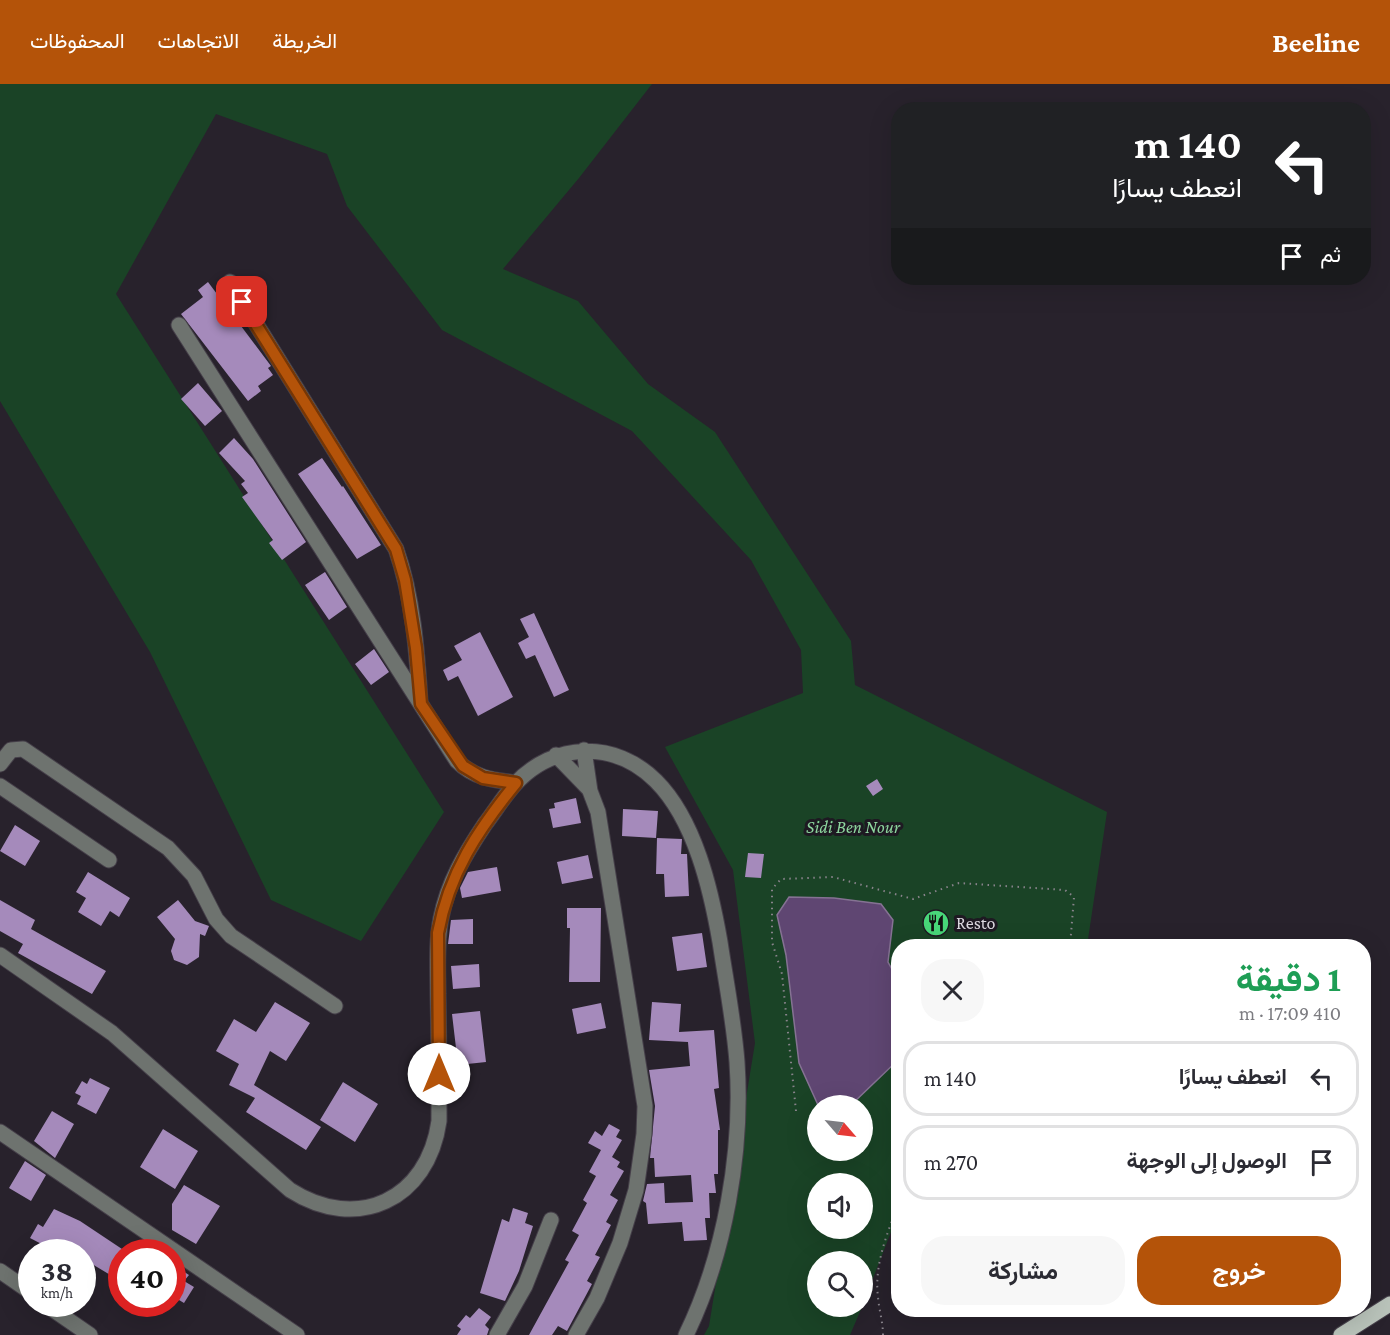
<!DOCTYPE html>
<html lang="ar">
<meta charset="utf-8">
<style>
:root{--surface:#fff;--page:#f7f7f7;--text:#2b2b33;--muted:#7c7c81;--line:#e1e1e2;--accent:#b45309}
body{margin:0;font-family:"Crimson Pro",Vazirmatn,serif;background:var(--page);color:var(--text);direction:rtl;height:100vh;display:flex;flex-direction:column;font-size:22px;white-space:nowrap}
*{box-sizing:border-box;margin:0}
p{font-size:20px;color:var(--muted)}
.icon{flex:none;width:33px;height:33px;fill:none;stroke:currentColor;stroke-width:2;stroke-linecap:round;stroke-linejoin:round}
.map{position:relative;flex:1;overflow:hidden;direction:ltr}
.panel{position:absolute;left:891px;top:855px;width:480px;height:378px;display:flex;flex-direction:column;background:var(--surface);border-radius:24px;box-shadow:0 6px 24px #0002;direction:rtl}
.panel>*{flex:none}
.hud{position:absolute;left:891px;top:18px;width:480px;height:183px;border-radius:24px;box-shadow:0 6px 24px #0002;direction:rtl;background:#202124;color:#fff;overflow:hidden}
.needle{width:39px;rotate:118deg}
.controls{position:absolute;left:807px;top:1011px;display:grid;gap:12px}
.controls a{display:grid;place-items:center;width:66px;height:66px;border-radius:50%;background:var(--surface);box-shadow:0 6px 24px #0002;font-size:30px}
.speed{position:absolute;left:18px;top:1155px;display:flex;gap:12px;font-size:30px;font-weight:700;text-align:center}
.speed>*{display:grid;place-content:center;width:78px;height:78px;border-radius:50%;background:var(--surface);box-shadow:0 6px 24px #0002;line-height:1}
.speed small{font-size:15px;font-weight:400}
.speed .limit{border:9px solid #d22;background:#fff;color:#111}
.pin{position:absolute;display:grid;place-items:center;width:51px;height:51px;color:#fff;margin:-26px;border-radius:12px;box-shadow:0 3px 9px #0006}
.me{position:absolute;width:66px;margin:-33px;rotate:0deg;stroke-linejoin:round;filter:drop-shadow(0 0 4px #0008)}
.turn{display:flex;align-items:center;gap:21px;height:126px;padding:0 30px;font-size:27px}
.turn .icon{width:78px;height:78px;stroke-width:2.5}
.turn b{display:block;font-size:42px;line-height:51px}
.then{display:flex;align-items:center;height:57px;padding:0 30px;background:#0003;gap:12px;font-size:22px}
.round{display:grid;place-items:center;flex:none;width:63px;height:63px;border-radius:24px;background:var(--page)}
.head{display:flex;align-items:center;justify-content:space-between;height:102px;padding:0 30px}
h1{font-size:36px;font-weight:700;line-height:45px;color:#1e9e55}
.button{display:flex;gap:12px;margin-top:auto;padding:12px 30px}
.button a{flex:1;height:69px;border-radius:24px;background:var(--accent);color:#fff;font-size:24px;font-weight:700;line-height:69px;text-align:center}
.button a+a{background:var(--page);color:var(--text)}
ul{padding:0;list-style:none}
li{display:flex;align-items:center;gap:18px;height:75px;margin:0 12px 9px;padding:0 18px;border:3px solid var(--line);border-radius:24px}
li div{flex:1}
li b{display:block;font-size:22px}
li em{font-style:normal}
header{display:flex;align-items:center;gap:36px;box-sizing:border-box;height:84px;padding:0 30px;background:var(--accent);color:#fff}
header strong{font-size:28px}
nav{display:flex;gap:33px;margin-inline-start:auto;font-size:21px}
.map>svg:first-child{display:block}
.green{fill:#1a4326;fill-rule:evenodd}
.water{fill:#5f4672;stroke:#857293;stroke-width:1.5}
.building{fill:#a58abb}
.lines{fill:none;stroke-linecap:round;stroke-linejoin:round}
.minor-casing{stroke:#453f49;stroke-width:17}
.major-casing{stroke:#453f49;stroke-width:17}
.path{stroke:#88838b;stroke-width:2;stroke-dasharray:1.5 4.5;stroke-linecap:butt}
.minor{stroke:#6e736f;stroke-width:15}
.major{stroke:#b9c3ba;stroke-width:15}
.route-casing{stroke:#753606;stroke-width:15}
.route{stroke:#b45309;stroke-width:10}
.labels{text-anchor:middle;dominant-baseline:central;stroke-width:6;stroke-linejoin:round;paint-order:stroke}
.park-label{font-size:18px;font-style:italic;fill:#8dd69e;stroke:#1e1922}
.poi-label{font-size:18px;fill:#ddd9e0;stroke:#1e1922;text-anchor:start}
</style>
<header>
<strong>Beeline</strong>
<nav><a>الخريطة</a><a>الاتجاهات</a><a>المحفوظات</a></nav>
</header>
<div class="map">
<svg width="1390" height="1251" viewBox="0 0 1390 1251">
<rect width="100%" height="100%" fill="#28222c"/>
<!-- green -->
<path class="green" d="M0,0H652L579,94L503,185L578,217L648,300L715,348L851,557L855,601L1107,728L1087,862H898V1130L863,1220L862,1178H818V1222L862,1223L850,1251H704L709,1242L755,959L733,786L665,663L803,609L801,566L751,476L632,347L442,246L347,122L327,70L216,30L116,210L444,728L361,857L271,816L150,568L0,317ZM818,1022H862V1066H818ZM818,1100H862V1144H818Z"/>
<!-- water -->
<path class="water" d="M789,813L834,814L881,820L893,836L888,878L898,896V976L851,1021H818L799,979L786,871L777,831Z"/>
<!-- building -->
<path class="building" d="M208,198L271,282L268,284L273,291L258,302L261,307L248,317L181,230L203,213L198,206Z
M198,299L222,327L205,342L181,315Z
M234,354L253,375L306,458L282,476L269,459L273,456L242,413L248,409L241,400L245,397L219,369Z
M322,374L342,403L343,402L381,461L357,475L298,390Z
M325,488L347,523L329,536L305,501Z
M534,529L569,606L554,613L535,571L526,575L518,559L529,553L520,535Z
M480,548L513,613L478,632L458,592L448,597L443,586L462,576L454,562Z
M374,565L389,588L371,601L355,580Z
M877,695L883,705L873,712L866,702Z
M576,714L581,739L553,744L549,725L555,724L554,719Z
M623,725L658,727L656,754L622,752Z
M15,741L40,757L25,782L0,767Z
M657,754L682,755L681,770H687L689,812L665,813L664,790H656Z
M748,769L764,770L761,794L745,793Z
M588,771L593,794L562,800L557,778Z
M497,783L501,807L462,814L460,804L468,788Z
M88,788L130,814L119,833L110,827L101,842L78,828L86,814L76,808Z
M0,816L35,836L31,845L106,887L92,910L18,869L23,860L0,847Z
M178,816L195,837L209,842L205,852L200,850L199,873L187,881L174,876L171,867L175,855L157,833Z
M567,824H601L600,898H569L570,844H567Z
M473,835V860H448L451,836Z
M702,849L707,883L677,887L672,853Z
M479,880L480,903L453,905L451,882Z
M275,918L310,939L286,977L270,967L254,1001L321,1043L306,1066L246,1028L255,1014L229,1001L239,980L216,967L234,935L256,948Z
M652,918L681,920L679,948L714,946L719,1004L714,1005L720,1046H718V1090H714L716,1109H709L710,1134H705L707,1156L684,1157L682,1138L648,1140L646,1119L643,1117L647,1100L664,1099L665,1119L693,1118L691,1091L655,1093L654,1074H650L655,1022L649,986L690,982L688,958L649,956Z
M601,919L606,944L577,950L572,925Z
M480,927L486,978L458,981L452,930Z
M90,994L110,1004L96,1030L77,1020L81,1012L75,1009L82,997L87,1000Z
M343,998L378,1020L355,1058L320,1036Z
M52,1027L74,1040L55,1074L34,1057Z
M609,1040L620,1046L616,1053L622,1056L612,1073L620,1078L617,1083L624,1087L610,1111L618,1116L606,1138L611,1141L595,1171L600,1173L587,1197L592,1200L567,1247L558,1242L552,1251H529L569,1178L565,1176L579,1151L572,1147L587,1119L583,1116L596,1092L589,1088L601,1066L588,1059L595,1047L602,1052Z
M163,1045L198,1067L175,1105L140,1083Z
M25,1077L46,1091L31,1117L9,1104Z
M184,1101L220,1122L196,1160L172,1146V1120Z
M513,1124L528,1129L525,1139L533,1142L519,1187L505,1217L480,1209L502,1135L509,1138Z
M54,1125L80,1137L122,1165V1198L82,1174V1168H74L60,1159L55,1167L30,1154L38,1140L43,1143Z
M172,1180L189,1191L184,1197L194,1203L184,1219L174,1213L172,1215Z
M479,1224L491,1233L485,1241L489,1245L487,1251H457L461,1245L457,1242L466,1231L470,1234Z"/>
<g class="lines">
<defs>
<path id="minor" d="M230,198L396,465C413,513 417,567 420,617
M179,241L457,677C474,694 493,696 516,699
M556,671L589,705
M0,680L11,666L23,665L168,764L194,792L216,835L231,852L335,922
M0,702L109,776
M0,871L112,949L290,1106C357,1149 428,1116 439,1037C439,995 439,953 438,910C438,885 436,859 441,834C448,798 465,770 485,740C495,727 504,712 515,700C554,658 615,656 656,697C695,736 711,806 720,858C726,898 734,938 737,978C743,1067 725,1171 686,1251
M0,1048L297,1251
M0,1187L32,1209
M45,1220L90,1251
M497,1251L525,1202L551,1136
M576,1251L597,1214L620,1159L636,1106L644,1050L645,1022L598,728L590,707L584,666"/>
<path id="major" d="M1341,1251L1390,1220"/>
</defs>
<!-- minor casing -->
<use href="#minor" class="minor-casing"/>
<!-- major casing -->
<use href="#major" class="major-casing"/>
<!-- path -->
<path class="path" d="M796,1027L782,890L772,858V805L781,795L833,793L913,815L959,799L1065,806L1074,813L1070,862
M883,1251C883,1238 879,1226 878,1213C874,1181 887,1150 898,1121"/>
<!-- minor -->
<use href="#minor" class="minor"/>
<!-- major -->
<use href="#major" class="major"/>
</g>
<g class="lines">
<defs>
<path id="route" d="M242,218L396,465L405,496L416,564L421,620L463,682L483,694L516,699C478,746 449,789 438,849L439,990"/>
</defs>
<!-- route casing -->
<use href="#route" class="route-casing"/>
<!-- route -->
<use href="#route" class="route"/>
</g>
<!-- icons -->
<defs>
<symbol id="restaurant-disc" viewBox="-11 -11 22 22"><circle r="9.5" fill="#48d779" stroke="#1e1922"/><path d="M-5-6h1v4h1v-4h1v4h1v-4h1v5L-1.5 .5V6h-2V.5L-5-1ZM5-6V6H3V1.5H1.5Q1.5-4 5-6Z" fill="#111"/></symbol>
</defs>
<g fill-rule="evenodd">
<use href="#restaurant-disc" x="921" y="824" width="30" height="30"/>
</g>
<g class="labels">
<!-- park labels -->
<g class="park-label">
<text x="853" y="743">Sidi Ben Nour</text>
</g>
<!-- poi labels -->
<g class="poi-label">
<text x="956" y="839">Resto</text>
</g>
</g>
</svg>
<div class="controls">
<a><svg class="needle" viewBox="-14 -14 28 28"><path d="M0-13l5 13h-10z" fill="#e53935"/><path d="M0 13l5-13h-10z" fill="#7c7c81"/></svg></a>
<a><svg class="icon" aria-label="sound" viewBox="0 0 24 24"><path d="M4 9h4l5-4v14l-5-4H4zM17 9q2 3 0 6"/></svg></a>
<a><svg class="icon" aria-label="search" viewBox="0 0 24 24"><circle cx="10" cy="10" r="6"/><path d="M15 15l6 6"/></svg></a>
</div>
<div class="speed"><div>38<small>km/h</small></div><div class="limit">40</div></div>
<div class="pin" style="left:242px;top:218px;background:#d93025"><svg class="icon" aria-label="arrive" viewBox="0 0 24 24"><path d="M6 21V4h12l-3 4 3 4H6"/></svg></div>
<svg class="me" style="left:439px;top:990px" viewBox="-20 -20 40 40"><circle r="19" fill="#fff"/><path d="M0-13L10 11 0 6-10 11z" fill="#b45309"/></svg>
<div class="hud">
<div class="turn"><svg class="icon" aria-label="left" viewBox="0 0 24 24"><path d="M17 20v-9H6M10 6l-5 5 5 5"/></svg><div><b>140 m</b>انعطف يسارًا</div></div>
<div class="then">ثم<svg class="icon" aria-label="arrive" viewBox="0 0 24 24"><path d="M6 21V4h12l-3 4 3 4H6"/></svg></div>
</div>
<section class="panel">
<div class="head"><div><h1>1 دقيقة</h1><p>410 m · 17:09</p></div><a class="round"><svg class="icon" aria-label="close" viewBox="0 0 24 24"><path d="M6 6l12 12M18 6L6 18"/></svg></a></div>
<ul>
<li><svg class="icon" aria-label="left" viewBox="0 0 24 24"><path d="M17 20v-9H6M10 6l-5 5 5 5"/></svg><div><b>انعطف يسارًا</b></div><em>140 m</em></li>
<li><svg class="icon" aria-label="arrive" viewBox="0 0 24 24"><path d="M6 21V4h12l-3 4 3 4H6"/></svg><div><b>الوصول إلى الوجهة</b></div><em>270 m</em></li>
</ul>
<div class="button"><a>خروج</a><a>مشاركة</a></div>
</section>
</div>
